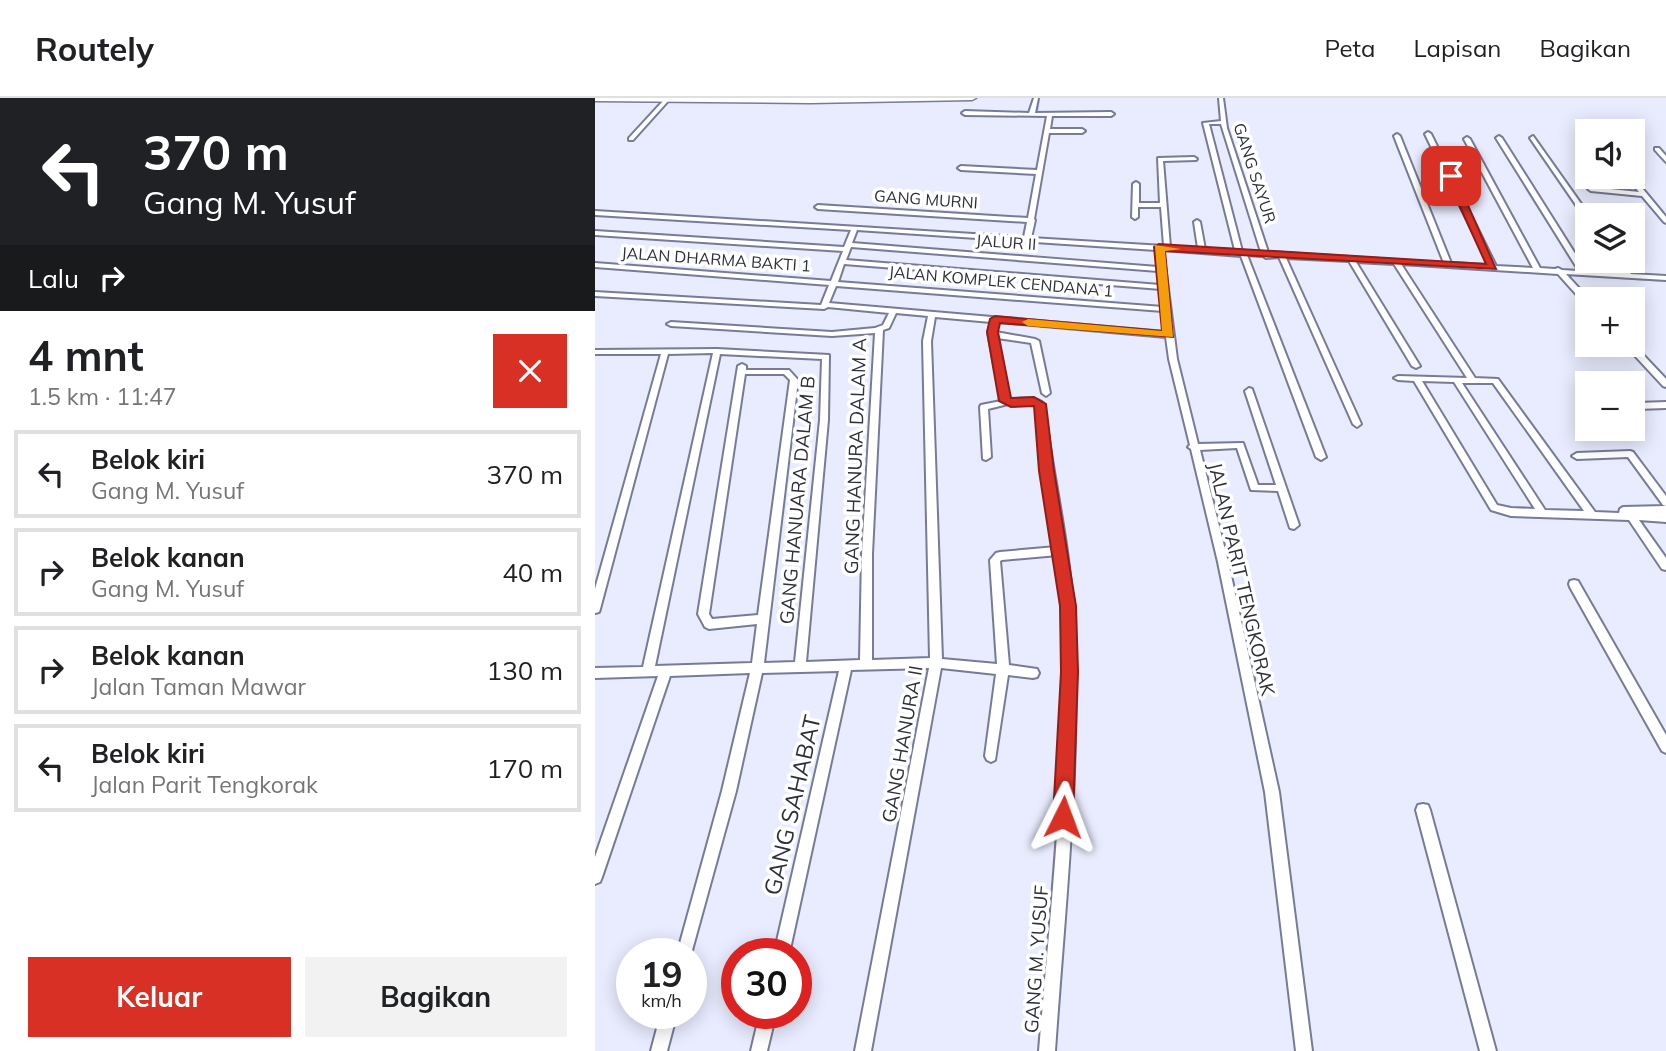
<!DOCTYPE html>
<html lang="id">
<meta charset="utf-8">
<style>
:root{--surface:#fff;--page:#f2f2f2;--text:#202124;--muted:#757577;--line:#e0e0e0;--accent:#d93025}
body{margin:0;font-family:Mulish,sans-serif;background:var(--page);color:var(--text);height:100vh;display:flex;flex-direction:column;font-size:26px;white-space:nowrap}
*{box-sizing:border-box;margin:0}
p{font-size:23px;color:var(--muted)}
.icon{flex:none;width:38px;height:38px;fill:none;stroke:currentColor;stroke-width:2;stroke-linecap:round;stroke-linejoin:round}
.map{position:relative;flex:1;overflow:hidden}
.sheet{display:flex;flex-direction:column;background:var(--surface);width:595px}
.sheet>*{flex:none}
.guide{background:#202124;color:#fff;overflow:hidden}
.tools{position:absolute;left:980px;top:21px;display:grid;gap:14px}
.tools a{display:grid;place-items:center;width:70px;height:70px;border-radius:0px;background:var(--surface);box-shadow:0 4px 18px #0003;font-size:35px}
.speed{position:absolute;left:21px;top:840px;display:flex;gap:14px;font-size:35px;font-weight:700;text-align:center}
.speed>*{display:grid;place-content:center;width:91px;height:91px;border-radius:50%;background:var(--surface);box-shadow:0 4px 18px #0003;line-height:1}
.speed small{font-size:18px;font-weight:400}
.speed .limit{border:10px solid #d22;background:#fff;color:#111}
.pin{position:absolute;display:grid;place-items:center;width:60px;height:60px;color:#fff;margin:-30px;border-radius:14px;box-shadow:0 4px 10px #0006}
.me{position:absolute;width:77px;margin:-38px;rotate:3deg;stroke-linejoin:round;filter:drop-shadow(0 0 5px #0008)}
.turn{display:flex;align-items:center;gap:24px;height:147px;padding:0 28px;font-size:32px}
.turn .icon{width:91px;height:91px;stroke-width:2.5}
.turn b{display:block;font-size:49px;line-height:60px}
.then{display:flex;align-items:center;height:66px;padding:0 28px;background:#0003;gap:14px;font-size:26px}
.round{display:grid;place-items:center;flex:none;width:74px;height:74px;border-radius:0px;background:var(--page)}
.overview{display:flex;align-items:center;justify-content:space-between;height:119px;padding:0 28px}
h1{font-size:42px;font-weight:700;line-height:52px}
.button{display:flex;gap:14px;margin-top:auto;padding:14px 28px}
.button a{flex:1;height:80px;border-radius:0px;background:var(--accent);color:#fff;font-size:28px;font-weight:700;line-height:80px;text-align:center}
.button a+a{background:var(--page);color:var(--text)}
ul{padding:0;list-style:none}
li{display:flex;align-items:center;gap:21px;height:88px;margin:0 14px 10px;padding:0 14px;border:4px solid var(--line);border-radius:0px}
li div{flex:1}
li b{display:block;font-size:26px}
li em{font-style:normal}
header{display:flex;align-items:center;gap:42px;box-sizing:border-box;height:98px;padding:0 35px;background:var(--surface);border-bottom:2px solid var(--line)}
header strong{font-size:33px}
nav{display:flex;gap:38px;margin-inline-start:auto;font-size:24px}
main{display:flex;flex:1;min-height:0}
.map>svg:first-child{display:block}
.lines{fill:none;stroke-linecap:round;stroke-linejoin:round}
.stream{stroke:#bcc5fe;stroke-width:2}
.minor-casing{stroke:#777b96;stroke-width:4}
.trunk-casing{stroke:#777b96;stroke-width:3}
.minor{fill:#fff;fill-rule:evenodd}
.trunk{fill:#fff;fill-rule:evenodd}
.route{fill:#d93025;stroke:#8d1f18;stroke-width:2}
.slow{fill:#f59e0b}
.labels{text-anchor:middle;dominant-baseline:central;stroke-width:7;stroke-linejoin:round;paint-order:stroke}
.far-street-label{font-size:16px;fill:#2d2f3a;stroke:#fff}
.street-label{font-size:19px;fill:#2d2f3a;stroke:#fff}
.near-street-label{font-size:23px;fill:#2d2f3a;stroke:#fff}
</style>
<header>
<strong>Routely</strong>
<nav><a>Peta</a><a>Lapisan</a><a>Bagikan</a></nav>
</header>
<main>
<section class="sheet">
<div class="guide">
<div class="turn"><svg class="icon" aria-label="left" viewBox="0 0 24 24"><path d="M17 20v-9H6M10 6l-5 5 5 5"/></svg><div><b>370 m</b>Gang M. Yusuf</div></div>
<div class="then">Lalu<svg class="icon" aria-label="right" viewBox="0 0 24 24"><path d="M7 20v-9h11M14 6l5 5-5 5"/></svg></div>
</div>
<div class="overview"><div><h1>4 mnt</h1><p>1.5 km · 11:47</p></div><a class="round" style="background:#d93025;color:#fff"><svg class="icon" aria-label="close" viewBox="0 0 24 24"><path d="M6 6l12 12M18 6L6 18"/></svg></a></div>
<ul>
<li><svg class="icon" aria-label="left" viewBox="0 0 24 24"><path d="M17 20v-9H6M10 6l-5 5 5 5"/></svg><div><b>Belok kiri</b><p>Gang M. Yusuf</p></div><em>370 m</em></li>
<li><svg class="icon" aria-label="right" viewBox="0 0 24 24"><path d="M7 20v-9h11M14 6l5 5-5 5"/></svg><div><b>Belok kanan</b><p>Gang M. Yusuf</p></div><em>40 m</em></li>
<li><svg class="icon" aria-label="right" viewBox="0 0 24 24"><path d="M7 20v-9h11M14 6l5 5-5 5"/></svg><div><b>Belok kanan</b><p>Jalan Taman Mawar</p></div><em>130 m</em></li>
<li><svg class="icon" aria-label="left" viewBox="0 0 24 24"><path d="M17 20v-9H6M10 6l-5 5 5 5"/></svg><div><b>Belok kiri</b><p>Jalan Parit Tengkorak</p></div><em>170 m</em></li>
</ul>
<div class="button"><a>Keluar</a><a>Bagikan</a></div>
</section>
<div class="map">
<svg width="1071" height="953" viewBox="0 0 1071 953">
<rect width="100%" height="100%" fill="#e8ecfe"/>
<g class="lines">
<!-- stream -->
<path class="stream" d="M442,16L444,0
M441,75L449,34
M652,158L669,159
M732,162L1071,183"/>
<defs>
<path id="minor" d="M439,0H443L440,15L516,14L519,16L516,18H457L455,31H487L490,33L487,35H454L439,121L440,122L436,140L569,148L566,109H543V119L540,121L537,119L538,86L541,84L544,86V105H565L563,60L599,59L602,61L601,62L568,63L575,149L603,150L599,124L602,122L605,124L610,151L640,152L608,25L626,23L624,0H628L632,30L673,154L849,165L799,38L802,36L805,38L856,165L894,167L830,36L833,34L836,36L901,168L938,170L869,41L872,39L875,41L945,170L960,171L963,170L967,172L984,173L901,40L904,38L907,40L991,173L1028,175L1020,163H1026L1036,176L1071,178V182L971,176L994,201H992V205H989L963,176L806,166L880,280L903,281L1000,414L1024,415L1025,411L1028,409L1071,408V416H1057H1071V424L1044,422L1071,460V472L1067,471L1034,422L916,418L896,412L819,283L803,282L799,280L803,278L872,280L799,166L761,164L825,268L821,270L817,268L754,163L691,160L766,326L762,329L758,326L684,159L671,160L668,158L652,157L731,359L726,362L721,359L646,158L568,152L582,261L603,346L648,345L663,387H681L650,293L654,290L657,291L704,427L699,431L695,430L683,393L656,392L642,350L605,352L633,464L684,694L717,953H701L670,694L623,464L596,351L593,349L595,347L574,261L571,239L403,224L401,234L440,241L444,243L455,295L451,298L447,295L436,245L402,240L414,301C427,302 439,297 449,306C457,375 474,442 478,512C487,659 470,806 460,953H444C452,852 463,751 467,649C470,585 471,521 463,457L407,462L405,463L414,567L442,571L444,575L442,579L438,580L413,577L400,662L396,664L392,662L390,658L401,576L346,570L276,953H260L334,570L256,572L194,856H179L244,573L167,575L141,693L96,856H82L127,693L155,575L75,578L7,779L5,784L0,786V759L63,578L0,580V570L48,569L118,255L73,256L5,511L4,514L0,515V491L66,256H0V252L122,251L234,257L233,322L211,564L265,562L267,456L280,235L237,238L76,228L72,226L76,224L237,234L280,230L288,227L294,215L233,209L229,211L0,198V194L226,207L234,187L0,169V165L236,183L248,153L0,137V133L249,149L256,132L0,117V113L429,139L432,124L223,111L220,109L223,107L433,120L441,76L366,72L363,70L366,68L442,72L452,18L370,17L367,15L370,13L434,15ZM614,26H626L666,154L647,153ZM262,132L561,152L563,169L257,145ZM256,149L563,173L565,187L251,162ZM249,166L566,191L568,209L243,184ZM241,188L568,213L571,234L234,205ZM301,215L333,218L328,243L335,560L277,562V456L288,232L294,230ZM340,219L396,224L393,234L406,303L386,307L385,309L388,361L391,362L396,359L393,311L413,306H437L441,307L461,449L405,454L401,455L395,462L402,566L347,561L336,243ZM125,256L227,261L225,322L200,564L169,565L203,282L194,272H151V268L147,266L143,268L103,516L110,529L114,531L162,526L157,565L60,568ZM150,276H189L195,282L163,517L117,521L114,516ZM827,283L859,284L940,411L916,410L902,407ZM867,285H898L989,413L950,412Z
M69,2L73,3L38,42H34V40Z
M938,38L994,117H992V121L990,120L935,40Z
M1060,50H1064L1071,58V64L1060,52Z
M1032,79H1038L1071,119V125L1069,124L1047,98L996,93L993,91L996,89L1044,94Z
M1038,246L1071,281V289L1068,288L1030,247Z
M1071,304V310L1042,311L1038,308L1042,305Z
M1035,353L1038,354L1071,398V408L1068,407L1033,359L982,361L977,358L982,355Z
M979,482L983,483L1071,637V655L1067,653L975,489L974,486L975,483Z
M828,706L833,707L835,712L901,953H885L821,712L823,707Z
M66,915H82L72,953H56Z
M165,915H181L172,953H156Z"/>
<path id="trunk" d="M0,0H381L377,2L215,5L0,3Z"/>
</defs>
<!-- minor casing -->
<use href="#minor" class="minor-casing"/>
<!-- trunk casing -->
<use href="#trunk" class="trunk-casing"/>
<!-- minor -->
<use href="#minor" class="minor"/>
<!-- trunk -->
<use href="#trunk" class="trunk"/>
</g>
<!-- route -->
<path class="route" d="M856,76L860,78L901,171L570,153L578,239L405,225L403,234L416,300L439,299L451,306L459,373L481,508L483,574L478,719L475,726L468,728L461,726L458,719L466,574L465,508L444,373L439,308L416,309L404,303L392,234L395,221L400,218L567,233L559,149L564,146L891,166L851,78Z"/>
<!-- slow -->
<path class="slow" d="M560,147L586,151L570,153L578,239L433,228L427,224L433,221L567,233Z"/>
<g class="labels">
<!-- far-street labels -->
<g class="far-street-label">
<text transform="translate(660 75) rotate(72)">GANG SAYUR</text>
<text transform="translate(331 101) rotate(4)">GANG MURNI</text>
<text transform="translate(411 144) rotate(4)">JALUR II</text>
<text transform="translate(121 161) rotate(4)">JALAN DHARMA BAKTI 1</text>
<text transform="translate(406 183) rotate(5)">JALAN KOMPLEK CENDANA 1</text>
</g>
<!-- street labels -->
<g class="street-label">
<text transform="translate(260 358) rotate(-88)">GANG HANURA DALAM A</text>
<text transform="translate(202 402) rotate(-85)">GANG HANUARA DALAM B</text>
<text transform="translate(647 481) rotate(77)">JALAN PARIT TENGKORAK</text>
<text transform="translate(307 646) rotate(-80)">GANG HANURA II</text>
<text transform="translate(441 861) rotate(-86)">GANG M. YUSUF</text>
</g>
<!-- near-street labels -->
<g class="near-street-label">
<text transform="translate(197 707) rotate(-77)">GANG SAHABAT</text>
</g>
</g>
</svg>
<div class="tools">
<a><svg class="icon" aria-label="sound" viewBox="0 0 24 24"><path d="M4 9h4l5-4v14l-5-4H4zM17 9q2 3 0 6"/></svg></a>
<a><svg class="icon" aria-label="layers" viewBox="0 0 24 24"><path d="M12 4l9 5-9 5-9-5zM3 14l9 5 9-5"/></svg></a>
<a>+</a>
<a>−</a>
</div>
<div class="speed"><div>19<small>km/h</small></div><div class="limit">30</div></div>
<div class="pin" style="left:856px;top:78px;background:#d93025"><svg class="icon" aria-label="arrive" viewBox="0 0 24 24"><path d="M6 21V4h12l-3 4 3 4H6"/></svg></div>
<svg class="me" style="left:468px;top:719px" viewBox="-20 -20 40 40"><path d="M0-17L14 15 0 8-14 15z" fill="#d93025" stroke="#fff" stroke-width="4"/></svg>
</div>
</main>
